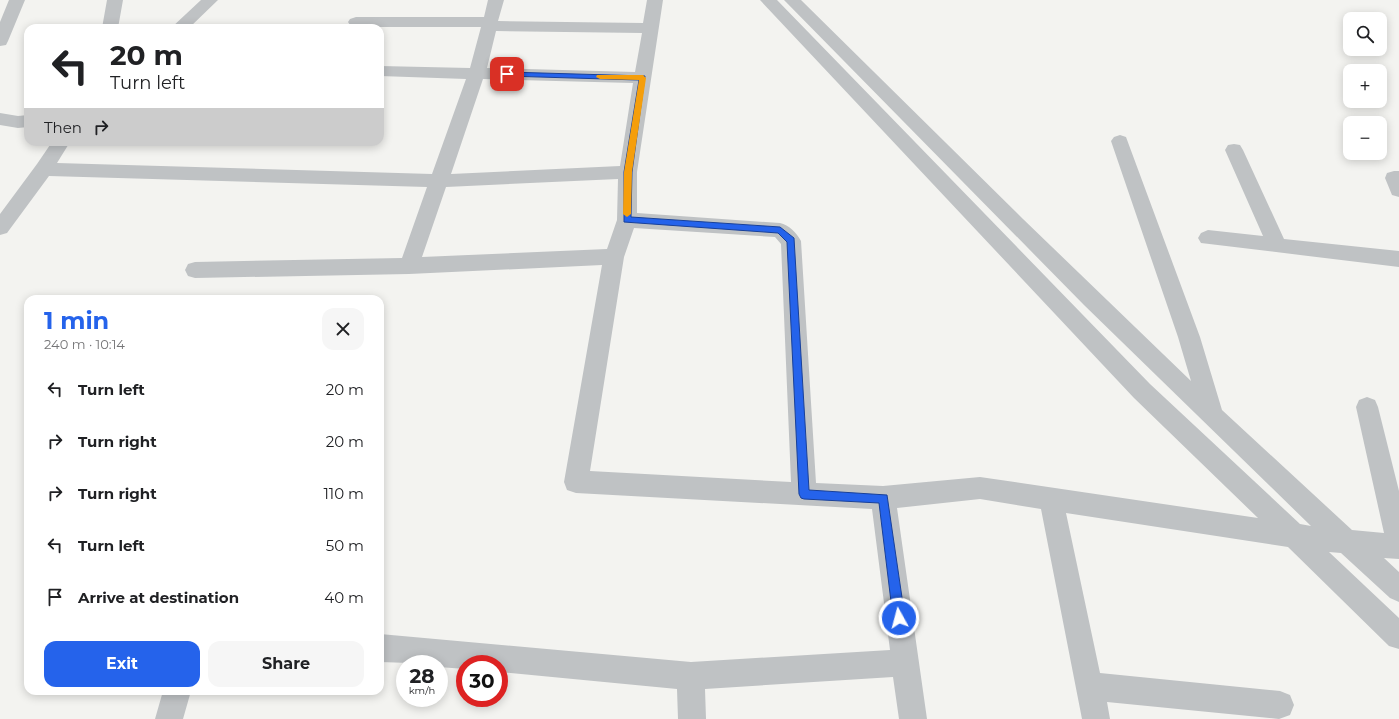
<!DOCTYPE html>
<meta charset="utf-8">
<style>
:root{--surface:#fff;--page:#f6f6f6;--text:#202124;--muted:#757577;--accent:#2563eb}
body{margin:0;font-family:Montserrat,sans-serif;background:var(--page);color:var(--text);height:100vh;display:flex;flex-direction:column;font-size:15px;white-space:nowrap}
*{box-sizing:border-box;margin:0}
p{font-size:13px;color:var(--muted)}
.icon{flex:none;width:22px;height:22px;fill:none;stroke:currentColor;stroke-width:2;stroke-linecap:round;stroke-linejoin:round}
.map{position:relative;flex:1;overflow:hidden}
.side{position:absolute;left:24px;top:295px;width:360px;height:400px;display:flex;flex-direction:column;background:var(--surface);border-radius:12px;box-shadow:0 2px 10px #0003}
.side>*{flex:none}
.guide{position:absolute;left:24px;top:24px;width:360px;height:122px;border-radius:12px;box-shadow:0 2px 10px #0003;background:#fff;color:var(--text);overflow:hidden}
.fabs{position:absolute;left:1343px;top:12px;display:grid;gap:8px}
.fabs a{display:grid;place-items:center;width:44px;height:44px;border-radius:8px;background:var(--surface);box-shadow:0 2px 10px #0003;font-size:20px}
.speed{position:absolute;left:396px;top:655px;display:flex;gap:8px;font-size:20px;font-weight:700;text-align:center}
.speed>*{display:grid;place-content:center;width:52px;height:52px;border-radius:50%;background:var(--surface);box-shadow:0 2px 10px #0003;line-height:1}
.speed small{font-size:10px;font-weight:400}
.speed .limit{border:6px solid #d22;background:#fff;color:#111}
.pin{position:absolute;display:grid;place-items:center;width:34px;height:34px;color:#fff;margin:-17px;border-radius:8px;box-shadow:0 2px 6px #0006}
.me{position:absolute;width:44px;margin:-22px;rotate:353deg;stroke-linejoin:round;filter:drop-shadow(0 0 3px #0008)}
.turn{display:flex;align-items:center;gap:14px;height:84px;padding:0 20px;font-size:18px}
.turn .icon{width:52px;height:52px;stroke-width:2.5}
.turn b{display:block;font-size:28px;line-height:34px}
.then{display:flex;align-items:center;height:38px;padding:0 20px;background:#0003;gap:8px;font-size:15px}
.round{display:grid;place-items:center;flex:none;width:42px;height:42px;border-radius:12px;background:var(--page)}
.summary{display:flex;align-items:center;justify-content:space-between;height:68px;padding:0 20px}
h1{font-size:24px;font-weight:700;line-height:30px;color:var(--accent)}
.button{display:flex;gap:8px;margin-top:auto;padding:8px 20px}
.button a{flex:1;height:46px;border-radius:12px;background:var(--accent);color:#fff;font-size:16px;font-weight:700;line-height:46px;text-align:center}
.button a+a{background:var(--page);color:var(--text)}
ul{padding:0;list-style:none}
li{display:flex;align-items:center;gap:12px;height:52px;padding:0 20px}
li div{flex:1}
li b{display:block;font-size:15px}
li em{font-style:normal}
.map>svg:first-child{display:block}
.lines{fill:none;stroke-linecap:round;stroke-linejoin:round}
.minor{fill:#bfc2c4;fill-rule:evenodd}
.route{fill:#2563eb;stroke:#184099}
.slow{fill:#f59e0b}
</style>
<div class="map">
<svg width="1399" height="719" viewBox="0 0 1399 719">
<rect width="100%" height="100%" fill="#f3f3f0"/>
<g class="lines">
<!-- minor -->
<path class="minor" d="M9,0H25L8,41L6,45L0,46V22Z
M107,0H123L118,28H102Z
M201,0H218L189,28H171Z
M488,0H504L498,21L643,23L647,0H663L637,172V213L780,223C789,225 796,232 801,241L816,483L883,486L980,477L1258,518L1134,398L760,0H777L1150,384L1300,524L1311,526L1084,305L784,0H801L1023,219L1191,381L1178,337L1111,141L1114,137L1120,135L1126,137L1200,337L1222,410L1352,530L1384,533L1356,407L1359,400L1367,397L1375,400L1378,407L1399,491V559L1384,558L1399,572V602L1390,598L1341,553L1329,552L1399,618V649L1389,646L1288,547L1066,513L1100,673L1280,691L1290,695L1294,705L1290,715L1279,719L1107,702L1110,719H1082L1041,509L980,499L897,508L927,719H899L893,677L705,689L706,719H678L677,689L499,672V664H465V669L439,667V664L380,662V634L691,662L890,650L872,509L576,493L567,490L564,482L602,265L409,274L195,278L188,276L185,270L188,264L195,262L402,258L427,187L49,176L7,233L0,235V214L37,164L52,142H70L57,163L432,174L466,79L380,76V66L470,68L481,27H356L350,25L348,22L350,19L356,17H484ZM496,31L642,33L635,72L487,68ZM483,79L633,83L620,166L451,174ZM618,179L617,220L607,249L422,257L446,187ZM634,228L775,237L781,244L791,482L590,471L624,257Z
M0,113L18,116L28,115V127L18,128L0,125Z
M1234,144L1240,145L1243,150L1284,239L1399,251V267L1201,243L1198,238L1201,233L1208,230L1263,236L1225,150L1228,145Z
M1394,171H1399V197L1392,195L1385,178L1387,173Z
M163,691H191L183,719H155Z"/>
</g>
<!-- route -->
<path class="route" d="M507,72L645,76L632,172L631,217L780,227L794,238L809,490L887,495L905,618L903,622L899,623L895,622L893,618L879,503L804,499L801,498L799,494L787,242L778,233L624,222V172L639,80L505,76L504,74Z"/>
<!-- slow -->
<path class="slow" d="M597,75H643L646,78L632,172L631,214L627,217L623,214L624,172L639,80L600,79L596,77Z"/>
</svg>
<div class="fabs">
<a><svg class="icon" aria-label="search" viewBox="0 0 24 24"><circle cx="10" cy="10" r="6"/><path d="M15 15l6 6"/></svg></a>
<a>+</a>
<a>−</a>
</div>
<div class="speed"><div>28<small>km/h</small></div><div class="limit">30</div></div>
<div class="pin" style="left:507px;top:74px;background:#d93025"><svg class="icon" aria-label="arrive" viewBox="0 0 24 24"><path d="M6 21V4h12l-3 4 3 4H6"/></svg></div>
<svg class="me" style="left:899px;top:618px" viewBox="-20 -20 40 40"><circle r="17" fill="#2563eb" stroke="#fff" stroke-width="3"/><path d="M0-11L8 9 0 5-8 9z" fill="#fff"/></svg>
<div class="guide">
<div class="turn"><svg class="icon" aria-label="left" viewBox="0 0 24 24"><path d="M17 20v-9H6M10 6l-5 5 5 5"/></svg><div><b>20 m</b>Turn left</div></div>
<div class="then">Then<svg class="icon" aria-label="right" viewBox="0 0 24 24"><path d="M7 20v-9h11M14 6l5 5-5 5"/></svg></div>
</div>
<section class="side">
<div class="summary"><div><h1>1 min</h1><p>240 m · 10:14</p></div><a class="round"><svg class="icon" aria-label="close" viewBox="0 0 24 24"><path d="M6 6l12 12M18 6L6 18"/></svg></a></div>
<ul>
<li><svg class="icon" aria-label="left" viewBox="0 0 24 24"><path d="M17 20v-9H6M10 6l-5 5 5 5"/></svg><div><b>Turn left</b></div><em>20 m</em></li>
<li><svg class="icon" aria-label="right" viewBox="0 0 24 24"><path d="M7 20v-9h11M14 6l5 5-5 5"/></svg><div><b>Turn right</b></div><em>20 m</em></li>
<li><svg class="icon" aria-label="right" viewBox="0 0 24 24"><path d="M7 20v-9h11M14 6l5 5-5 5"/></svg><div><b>Turn right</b></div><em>110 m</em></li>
<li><svg class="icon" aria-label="left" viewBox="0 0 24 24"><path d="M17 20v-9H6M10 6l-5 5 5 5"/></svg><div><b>Turn left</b></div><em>50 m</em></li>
<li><svg class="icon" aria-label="arrive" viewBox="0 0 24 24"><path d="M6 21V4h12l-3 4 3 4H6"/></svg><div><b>Arrive at destination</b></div><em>40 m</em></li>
</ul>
<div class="button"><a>Exit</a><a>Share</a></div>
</section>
</div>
